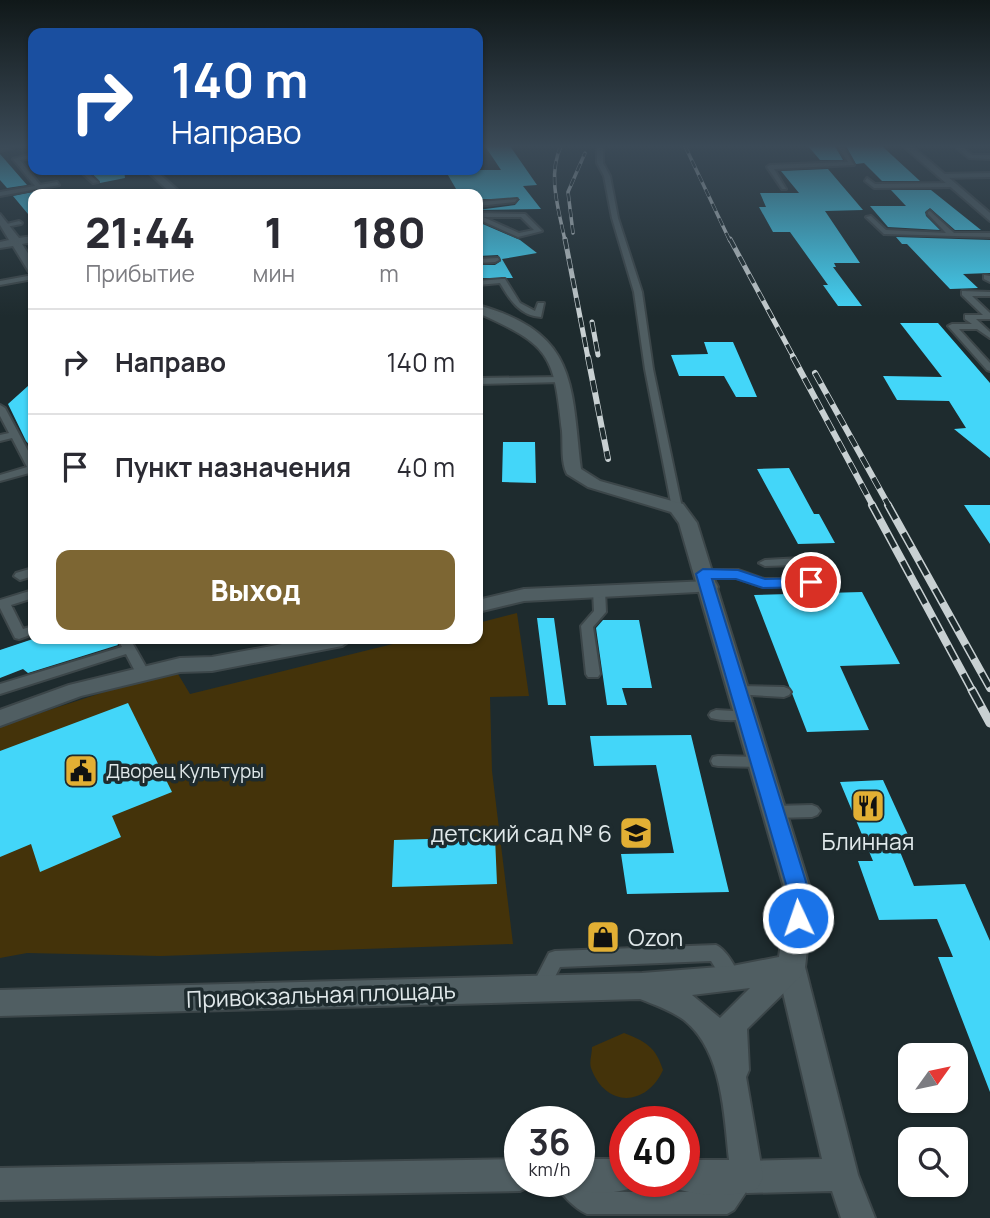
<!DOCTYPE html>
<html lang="ru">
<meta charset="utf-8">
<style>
:root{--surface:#fff;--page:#f2f2f3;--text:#2b2b33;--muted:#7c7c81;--line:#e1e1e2;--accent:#7d6633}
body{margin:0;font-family:Manrope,sans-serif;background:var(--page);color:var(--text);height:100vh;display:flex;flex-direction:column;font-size:26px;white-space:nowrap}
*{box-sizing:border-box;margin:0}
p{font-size:23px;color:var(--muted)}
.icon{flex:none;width:38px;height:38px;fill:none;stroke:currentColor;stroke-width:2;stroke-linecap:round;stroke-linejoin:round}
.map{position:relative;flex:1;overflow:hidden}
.details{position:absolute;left:28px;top:189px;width:455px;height:455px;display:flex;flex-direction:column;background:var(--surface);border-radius:14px;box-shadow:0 2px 5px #0004}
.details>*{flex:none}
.hud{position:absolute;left:28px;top:28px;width:455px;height:147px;border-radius:14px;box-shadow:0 2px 5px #0004;background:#1a4fa0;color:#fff;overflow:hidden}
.needle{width:46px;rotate:57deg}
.tools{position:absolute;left:898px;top:1043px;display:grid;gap:14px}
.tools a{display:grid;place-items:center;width:70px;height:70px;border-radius:14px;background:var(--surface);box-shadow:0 2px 5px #0004;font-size:35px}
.speed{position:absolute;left:504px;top:1106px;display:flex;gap:14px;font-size:35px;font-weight:700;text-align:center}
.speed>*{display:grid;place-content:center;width:91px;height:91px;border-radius:50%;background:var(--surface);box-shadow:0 2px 5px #0004;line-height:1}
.speed small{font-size:18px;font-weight:400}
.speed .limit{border:10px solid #d22;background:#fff;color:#111}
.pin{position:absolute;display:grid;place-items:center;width:60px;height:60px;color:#fff;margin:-30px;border:4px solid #fff;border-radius:50%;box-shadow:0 2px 7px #0007}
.me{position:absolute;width:77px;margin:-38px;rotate:357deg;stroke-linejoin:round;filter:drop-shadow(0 0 5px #0008)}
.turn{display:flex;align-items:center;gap:24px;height:147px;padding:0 28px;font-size:32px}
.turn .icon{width:91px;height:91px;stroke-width:2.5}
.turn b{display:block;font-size:49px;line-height:60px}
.eta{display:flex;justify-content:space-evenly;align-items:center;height:119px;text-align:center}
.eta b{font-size:42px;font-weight:800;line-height:49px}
.primary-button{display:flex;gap:14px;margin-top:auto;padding:14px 28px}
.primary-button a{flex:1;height:80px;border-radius:14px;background:var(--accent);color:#fff;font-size:28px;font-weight:800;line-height:80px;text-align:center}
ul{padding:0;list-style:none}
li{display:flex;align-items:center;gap:21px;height:105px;padding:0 28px;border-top:2px solid var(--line)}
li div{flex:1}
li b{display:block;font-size:26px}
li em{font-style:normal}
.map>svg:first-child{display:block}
.green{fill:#44330a}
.building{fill:#43d6f9}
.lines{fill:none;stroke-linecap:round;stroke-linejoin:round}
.service-casing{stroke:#3c4649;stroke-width:4}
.minor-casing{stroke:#3c4649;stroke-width:4}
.tertiary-casing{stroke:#3c4649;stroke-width:4}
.service{fill:#505e62;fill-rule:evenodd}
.minor{fill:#505e62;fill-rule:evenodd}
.tertiary{fill:#505e62;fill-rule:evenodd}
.rail-far4-casing{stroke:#c8d0d2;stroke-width:3.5}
.rail-far3-casing{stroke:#c8d0d2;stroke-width:5}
.rail-far2-casing{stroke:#c8d0d2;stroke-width:6}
.rail-far1-casing{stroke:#c8d0d2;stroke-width:8}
.rail-casing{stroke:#c8d0d2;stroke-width:9}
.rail-far4{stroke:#1e2b2e;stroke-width:2.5;stroke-dasharray:8;stroke-linecap:butt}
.rail-far3{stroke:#1e2b2e;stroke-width:3.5;stroke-dasharray:10;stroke-linecap:butt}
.rail-far2{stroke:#1e2b2e;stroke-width:4.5;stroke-dasharray:12;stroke-linecap:butt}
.rail-far1{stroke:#1e2b2e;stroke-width:5;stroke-dasharray:16;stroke-linecap:butt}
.rail{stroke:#1e2b2e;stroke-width:6;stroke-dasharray:19;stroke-linecap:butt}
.route{fill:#1a73e8;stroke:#114b97;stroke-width:2}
.labels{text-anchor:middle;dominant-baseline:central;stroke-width:7;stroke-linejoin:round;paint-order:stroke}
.poi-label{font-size:19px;fill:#e0e8ea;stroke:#1e2b2e;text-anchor:start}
.near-poi-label{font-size:23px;fill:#e0e8ea;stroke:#1e2b2e;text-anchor:end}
.near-street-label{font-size:23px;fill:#e0e8ea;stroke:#1e2b2e}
</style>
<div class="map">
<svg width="990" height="1218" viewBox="0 0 990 1218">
<rect width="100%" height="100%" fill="#1e2b2e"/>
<!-- green -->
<path class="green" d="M517,613L529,696L490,697L492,771L513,944L161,956L27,953L0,958V726L175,669L190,694L413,639H478V623Z
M624,1033C645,1041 656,1047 663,1070C647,1106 606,1109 591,1068C589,1062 592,1054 592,1047Z"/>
<!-- building -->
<path class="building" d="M485,146H510L537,185L523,186L541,209L478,210L515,205L520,199H478V194H459L445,170H501Z
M808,146H835L843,160H820Z
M846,146H882L920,181H882L864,163L856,164Z
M0,154L27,185L7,188L0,180Z
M828,169L863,210L825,211L860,263H834L836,267H833L862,306H838L823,285H828L790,232H773L759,207H766L760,193H799L781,171Z
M89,170H124L125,178L100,183Z
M891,190H931L981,230H955L930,208L925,212L926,216L940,230L888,227L870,206H906Z
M33,192V220L13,196Z
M478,222L520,240L537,253L502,259L513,278H478V265H495L501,261L498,255L478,256Z
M896,237L990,240V273L963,274L978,288L950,289L907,244H902Z
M900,323H938L990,383V458L954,429L966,428L949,401L897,400L883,376L942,377Z
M704,342H733L757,397H736L724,376H679L671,355L708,354Z
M28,386L33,420V449L26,441L8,404Z
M503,442H535L536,483L502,482Z
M789,468L814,514H819L835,543L798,544L757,469Z
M964,505H990V544Z
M862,592L900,664L840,666L869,730L807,732L754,595Z
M537,618H554L566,705H548Z
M603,620H639L652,688H622L627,705H607L596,628Z
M33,639H115L118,645L28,673L23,669L0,678V650Z
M128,703L172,792L112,816L121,837L40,872L31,844L0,857V751Z
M691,735L729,892L627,894L621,854L674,853L656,765L594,766L590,736Z
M883,780L909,837H894L914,886L965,884L990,941V1092L938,957H953L937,919L879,920L858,861H873L840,782Z
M495,837L497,884L392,887L394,840Z"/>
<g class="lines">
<defs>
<path id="service" d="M600,146L603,148V163L610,176L618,218L642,292L653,369L682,508L677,511L672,508L645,369L634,292L612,218L604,176L597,163V148Z
M837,146H843L854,165L774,169L786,189H782L767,167L770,165L848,162Z
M954,146H961L972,155H990V159L969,158Z
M33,154V158L20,160L40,185L57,182L59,185L0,196V192L35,186L13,159Z
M79,170H85L98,182L93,183Z
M990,173V177L941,178L938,176L941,174Z
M867,178L875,184L953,183L956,185L953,187L874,188L865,181Z
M517,199L515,202L478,206V202Z
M930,211L954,233H990V237L884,234L866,217L871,216L886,230L946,233L928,214V212Z
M478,213L525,214L542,231L518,237L478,219ZM483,217H521L534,230L519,233Z
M19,221L22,223L21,224L6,227L3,225Z
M498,258L499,260L495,262L478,263V259Z
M33,275V279L0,285V281Z
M984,275L990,276V282L984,279Z
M502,279H505L520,303L535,311L538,303H544L541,317C520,316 510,300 500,283L478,285V281Z
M962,291L990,292V296H972L990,313V319H976L990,332V338L977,329H959L990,363V371L987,370L948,326L952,324H972L965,319V315H983L962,295Z
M561,377L565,380L564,382L478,384V378Z
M0,405L5,408L33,460V472L0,481V475L27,467L12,438L0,441V435L9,433L0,416Z
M801,558L807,561L817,582L815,585L763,587L737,578H703L697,574L703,570H738L764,579H803L797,565L765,566L759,563L765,560Z
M33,568V576L20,580L14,576L16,573Z
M599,586L605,590L606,612L593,627L600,674L598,677H588L586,674L581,626L594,611L593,590Z
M33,590V598L11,605L23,629L33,626V634L19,639L15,638L0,608V600Z
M118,639H130L150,674L148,677H138L126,654L0,694V684L122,647Z
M738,686L784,687L789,689L791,692L789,695L784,697L733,694L731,691L733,688Z
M716,710L751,712L753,715L751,718C739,721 723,721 711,718L709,715L711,712Z
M718,756L760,757L765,758L767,762L765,766L760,767L718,766L713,765L711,761L713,757Z
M812,805L817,807L820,811L817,815L812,817L775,818L770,816L767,812L770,808L775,806Z
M716,945C727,950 736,968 741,979L738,985L732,987L726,985L711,961L560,967L546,994L540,996L534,994L531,988L549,953L555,951Z
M744,1170L751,1173L754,1180L734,1210L727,1214H587C574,1208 560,1194 555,1181H579L591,1192H722L737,1173Z"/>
<path id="minor" d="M903,146H912L990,213V221Z
M0,214L19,238L33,236V242L22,244L33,261V273L29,272L13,246L0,248V242L9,240L0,225Z
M709,581L716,583L718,587L716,591L524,601L478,612V600L524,589Z
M309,639H352L342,646L212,671L180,672L81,696L0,726V710L69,685L180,658L212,657Z
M791,955L801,958L805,967L858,1175L875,1218H841L832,1191L747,1193L736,1188L731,1177L736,1166L747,1161L822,1159L777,967L781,958Z"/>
<path id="tertiary" d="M0,146H19L0,151Z
M146,170H155L182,194H172Z
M478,305C577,333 571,382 581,469L600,481L683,504L697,523L813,898L805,967L801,976L747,1029L749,1070L746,1077L763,1177L758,1188C736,1198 695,1197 673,1187L670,1181H684V1160H729C724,1115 723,1051 684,1020C672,1011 655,1005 640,999L0,1016V990L642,973L732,966L779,957L787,898L679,523L671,512L588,487L567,474C561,463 563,445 562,431C554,354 550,345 478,313ZM750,988L720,1018L692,995Z
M520,1159V1181H534L531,1186L520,1191L0,1200V1168Z
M579,1159H625V1181H639L636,1186C617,1195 587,1195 568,1186L565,1181H579Z"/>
</defs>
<!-- service casing -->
<use href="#service" class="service-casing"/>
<!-- minor casing -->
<use href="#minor" class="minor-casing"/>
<!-- tertiary casing -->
<use href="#tertiary" class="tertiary-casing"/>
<!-- service -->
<use href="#service" class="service"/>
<!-- minor -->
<use href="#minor" class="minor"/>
<!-- tertiary -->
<use href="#tertiary" class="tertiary"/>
<defs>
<path id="rail-far4" d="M561,146C547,176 559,210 565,241
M685,146L730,241
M573,233L568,192L585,153"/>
<path id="rail-far3" d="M565,239L588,358
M730,239L794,358
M592,322L598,355"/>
<path id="rail-far2" d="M588,357L608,459
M793,357L873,506
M815,373L889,506"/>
<path id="rail-far1" d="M872,505L973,692
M888,505L990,688"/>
<path id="rail" d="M972,690L990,723"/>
</defs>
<!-- rail-far4 casing -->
<use href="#rail-far4" class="rail-far4-casing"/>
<!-- rail-far3 casing -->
<use href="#rail-far3" class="rail-far3-casing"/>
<!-- rail-far2 casing -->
<use href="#rail-far2" class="rail-far2-casing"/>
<!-- rail-far1 casing -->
<use href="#rail-far1" class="rail-far1-casing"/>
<!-- rail casing -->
<use href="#rail" class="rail-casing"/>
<!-- rail-far4 -->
<use href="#rail-far4" class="rail-far4"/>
<!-- rail-far3 -->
<use href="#rail-far3" class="rail-far3"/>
<!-- rail-far2 -->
<use href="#rail-far2" class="rail-far2"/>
<!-- rail-far1 -->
<use href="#rail-far1" class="rail-far1"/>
<!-- rail -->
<use href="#rail" class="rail"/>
</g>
<!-- sky -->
<linearGradient id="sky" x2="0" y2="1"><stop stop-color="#101819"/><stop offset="0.46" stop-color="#3b4a57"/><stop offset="1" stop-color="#3b4a57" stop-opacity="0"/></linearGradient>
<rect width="990" height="317" fill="url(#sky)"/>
<!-- route -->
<path class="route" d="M703,569L738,570L765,579L811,578L819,582L811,587L763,588L736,579H712L811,898L806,925L798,928L790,925L787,918L790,898L696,574Z"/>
<!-- icons -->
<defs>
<symbol id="civic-square" viewBox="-11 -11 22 22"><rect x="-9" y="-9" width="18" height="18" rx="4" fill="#e2af34" stroke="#1e2b2e"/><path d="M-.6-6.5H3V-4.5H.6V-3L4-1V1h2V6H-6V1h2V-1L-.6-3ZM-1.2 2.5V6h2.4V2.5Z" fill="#111"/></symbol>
<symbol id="restaurant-square" viewBox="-11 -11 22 22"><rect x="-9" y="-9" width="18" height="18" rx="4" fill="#e2af34" stroke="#1e2b2e"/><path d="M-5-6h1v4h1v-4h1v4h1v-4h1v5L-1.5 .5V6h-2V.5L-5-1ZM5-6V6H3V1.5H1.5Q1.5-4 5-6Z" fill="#111"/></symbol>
<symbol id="school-square" viewBox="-11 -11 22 22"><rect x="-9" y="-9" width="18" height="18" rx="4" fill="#e2af34" stroke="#1e2b2e"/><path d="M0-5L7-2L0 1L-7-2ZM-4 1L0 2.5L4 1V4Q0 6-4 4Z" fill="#111"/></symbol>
<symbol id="shop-square" viewBox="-11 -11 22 22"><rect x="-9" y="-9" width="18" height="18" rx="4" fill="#e2af34" stroke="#1e2b2e"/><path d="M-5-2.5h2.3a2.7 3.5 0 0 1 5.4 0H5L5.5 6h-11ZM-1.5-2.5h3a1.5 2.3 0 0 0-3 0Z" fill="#111"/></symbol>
</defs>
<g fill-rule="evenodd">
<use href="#civic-square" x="62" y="752" width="38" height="38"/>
<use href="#restaurant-square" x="849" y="787" width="38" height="38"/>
<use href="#school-square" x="617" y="814" width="38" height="38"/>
<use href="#shop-square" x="584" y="918" width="38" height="38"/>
</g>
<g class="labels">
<!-- poi labels -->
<g class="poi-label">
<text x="106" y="771">Дворец Культуры</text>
</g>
<!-- near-poi labels -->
<g class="near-poi-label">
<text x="612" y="833">детский сад № 6</text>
<text x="868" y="841" text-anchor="middle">Блинная</text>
<text x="628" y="937" text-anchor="start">Ozon</text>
</g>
<!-- near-street labels -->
<g class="near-street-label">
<text transform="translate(321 994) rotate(-2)">Привокзальная площадь</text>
</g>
</g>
</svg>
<div class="tools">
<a><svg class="needle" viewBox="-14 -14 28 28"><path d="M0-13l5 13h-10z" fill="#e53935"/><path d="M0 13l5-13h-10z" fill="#7c7c81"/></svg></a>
<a><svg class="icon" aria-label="search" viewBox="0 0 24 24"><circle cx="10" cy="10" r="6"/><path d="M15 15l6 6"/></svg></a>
</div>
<div class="speed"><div>36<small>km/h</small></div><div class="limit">40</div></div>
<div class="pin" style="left:811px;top:582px;background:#d93025"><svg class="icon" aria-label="arrive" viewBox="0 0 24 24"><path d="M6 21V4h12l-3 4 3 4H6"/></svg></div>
<svg class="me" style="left:798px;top:918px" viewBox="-20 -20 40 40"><circle r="17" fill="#1a73e8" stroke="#fff" stroke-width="3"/><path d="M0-11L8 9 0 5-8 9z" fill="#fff"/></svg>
<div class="hud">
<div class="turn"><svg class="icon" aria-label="right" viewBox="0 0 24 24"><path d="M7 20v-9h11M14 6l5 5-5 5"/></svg><div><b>140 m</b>Направо</div></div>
</div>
<section class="details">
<div class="eta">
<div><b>21:44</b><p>Прибытие</p></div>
<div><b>1</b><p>мин</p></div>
<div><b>180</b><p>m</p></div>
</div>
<ul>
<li><svg class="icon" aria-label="right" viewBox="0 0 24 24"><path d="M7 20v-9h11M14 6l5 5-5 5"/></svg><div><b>Направо</b></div><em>140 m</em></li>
<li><svg class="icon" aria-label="arrive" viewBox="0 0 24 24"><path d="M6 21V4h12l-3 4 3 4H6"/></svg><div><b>Пункт назначения</b></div><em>40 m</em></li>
</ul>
<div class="primary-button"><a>Выход</a></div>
</section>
</div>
